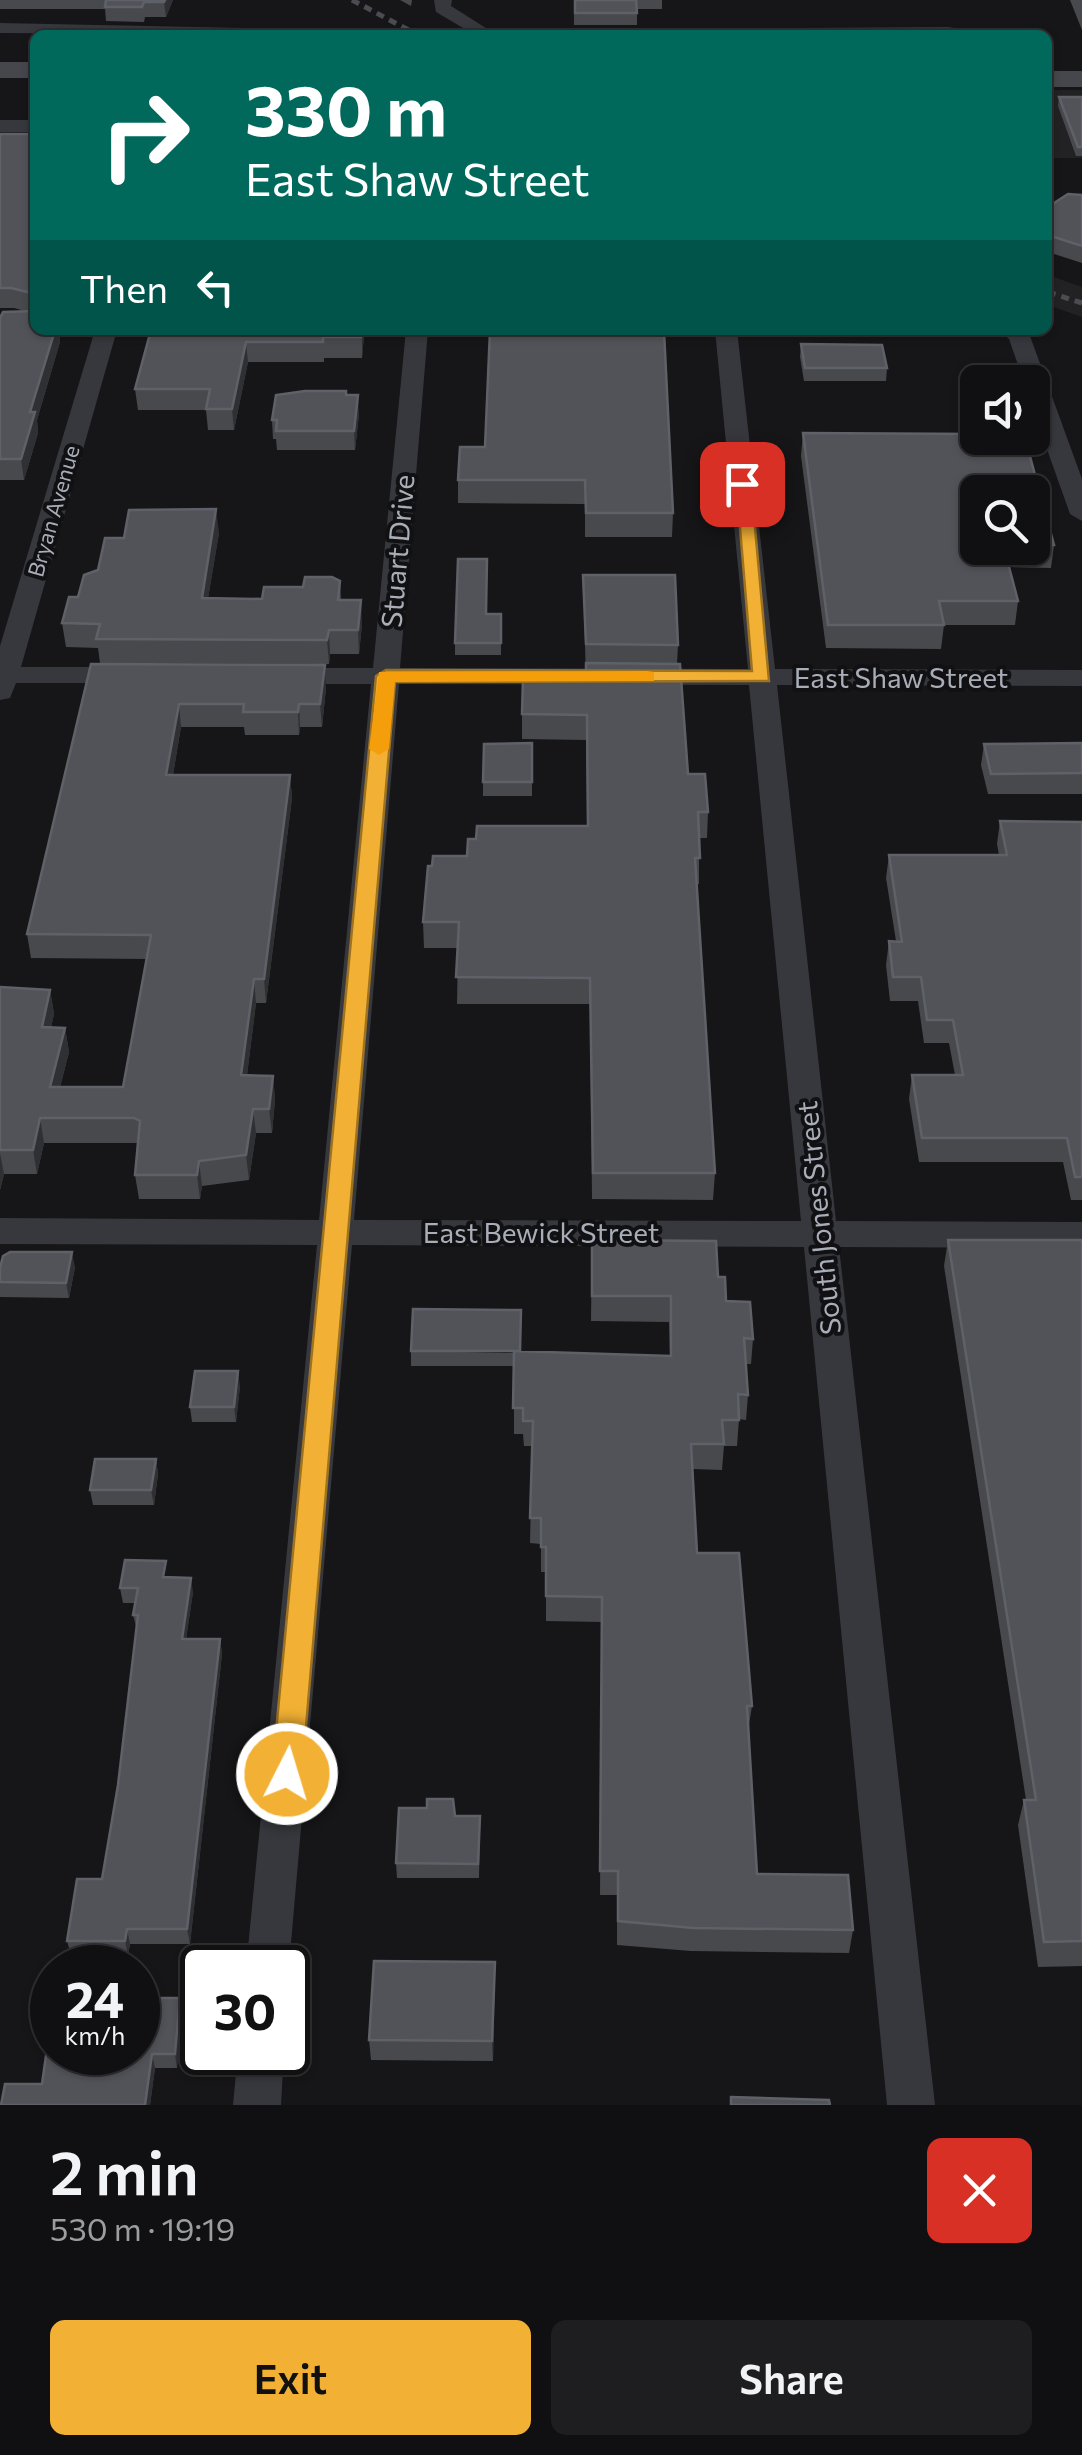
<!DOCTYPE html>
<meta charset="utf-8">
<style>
:root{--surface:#101012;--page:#1e1e20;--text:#f1f3f6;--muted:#9c9d9f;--line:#303032;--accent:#f2b134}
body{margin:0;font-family:Commissioner,sans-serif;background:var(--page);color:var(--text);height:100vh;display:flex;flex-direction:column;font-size:38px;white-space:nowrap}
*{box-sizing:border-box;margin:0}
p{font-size:32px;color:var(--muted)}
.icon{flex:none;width:55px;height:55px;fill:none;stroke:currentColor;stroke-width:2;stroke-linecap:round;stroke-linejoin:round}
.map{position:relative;height:2105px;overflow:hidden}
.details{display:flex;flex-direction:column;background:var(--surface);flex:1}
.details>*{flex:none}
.guide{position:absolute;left:30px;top:30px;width:1022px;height:305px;border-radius:15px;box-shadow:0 2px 8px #0004,0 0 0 2px var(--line);background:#00695c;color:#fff;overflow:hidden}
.buttons{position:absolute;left:960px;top:365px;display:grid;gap:20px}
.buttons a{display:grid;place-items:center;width:90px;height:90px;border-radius:15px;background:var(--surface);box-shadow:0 2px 8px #0004,0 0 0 2px var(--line);font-size:50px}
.speed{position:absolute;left:30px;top:1945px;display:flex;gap:20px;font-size:50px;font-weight:700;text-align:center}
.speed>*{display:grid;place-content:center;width:130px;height:130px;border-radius:50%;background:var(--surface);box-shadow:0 2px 8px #0004,0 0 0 2px var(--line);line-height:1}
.speed small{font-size:25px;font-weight:400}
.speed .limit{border:5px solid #111;border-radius:15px;background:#fff;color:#111}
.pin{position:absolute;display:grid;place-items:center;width:85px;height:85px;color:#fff;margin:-42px;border-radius:20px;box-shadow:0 5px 15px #0006}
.me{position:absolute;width:110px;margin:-55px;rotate:5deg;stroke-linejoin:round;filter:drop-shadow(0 0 8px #0008)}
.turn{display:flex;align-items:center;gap:35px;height:210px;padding:0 50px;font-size:45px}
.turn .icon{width:130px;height:130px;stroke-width:2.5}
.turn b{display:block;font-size:70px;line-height:85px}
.then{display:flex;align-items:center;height:95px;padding:0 50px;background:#0003;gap:20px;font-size:38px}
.round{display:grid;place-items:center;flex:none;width:105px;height:105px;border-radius:15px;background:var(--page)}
.summary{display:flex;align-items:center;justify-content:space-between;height:170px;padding:0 50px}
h1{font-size:60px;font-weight:600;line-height:75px}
.primary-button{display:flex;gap:20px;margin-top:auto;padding:20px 50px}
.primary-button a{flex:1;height:115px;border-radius:15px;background:var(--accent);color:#111;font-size:40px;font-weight:600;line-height:115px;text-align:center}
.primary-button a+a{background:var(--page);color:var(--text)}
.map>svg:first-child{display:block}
.built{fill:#222225}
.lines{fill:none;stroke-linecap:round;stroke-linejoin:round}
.street{fill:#37383d;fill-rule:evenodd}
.secondary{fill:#45474d;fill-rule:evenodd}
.rail{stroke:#4a4c52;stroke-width:5;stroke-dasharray:8 6;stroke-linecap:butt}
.wall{fill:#47494d;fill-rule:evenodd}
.shaded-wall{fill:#2f3033}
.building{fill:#525359;stroke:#5f6168;stroke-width:2.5}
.route{fill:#f2b134;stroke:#9d7322;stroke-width:2.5}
.slow{fill:#f59e0b}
.labels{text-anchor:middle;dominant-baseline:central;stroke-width:8;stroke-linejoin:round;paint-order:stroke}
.far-street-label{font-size:22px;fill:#a8adb8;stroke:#111113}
.street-label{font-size:28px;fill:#a8adb8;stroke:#111113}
</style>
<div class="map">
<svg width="1082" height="2105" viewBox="0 0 1082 2105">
<rect width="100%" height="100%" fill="#161618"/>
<!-- built -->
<path class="built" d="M1048,90H1082V158H1048Z
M1048,275L1082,287V317L1048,305Z"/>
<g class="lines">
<!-- street -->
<path class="street" d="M434,0H452L451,6L497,35H475L436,12Z
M0,23L341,30L350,35L0,33Z
M948,27L954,28L955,35H515L524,30Z
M0,120H35V132H0Z
M95,330H117L21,667H130L144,675L130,683H16L10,698L0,700V646Z
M406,330H428L400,668L748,669L715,330H737L775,669L1082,670V686L777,685L836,1221L1082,1222V1248L839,1247L935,2105H887L804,1247L352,1245L288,1977V1968H246L317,1245L0,1244V1218L319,1220L371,684H284L270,676L284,668H373ZM399,684L749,685L801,1221L354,1220Z
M999,330H1025L1030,336L1082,479V521L1070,514L1032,407V382H1024L1009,339Z
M238,2052H284L281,2105H233Z"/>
<!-- secondary -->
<path class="secondary" d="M0,62H35V78H0Z
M1048,71H1082V87H1048Z"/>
<!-- rail -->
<path class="rail" d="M352,0L418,35
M1048,292L1082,303"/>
</g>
<!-- wall -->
<path class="wall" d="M0,0H173L166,17H145L144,22L106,21L105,9H0Z
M400,0H412L411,6Z
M574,0H662V9H637V25H574Z
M1070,0H1082V30Z
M1059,97H1082V156H1076L1058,106Z
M35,124V330H59L60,342L37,420L38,433L24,480H0V318L25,311L14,308H0V134H30Z
M1082,195V263L1048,252V207Z
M151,330L364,335L362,358H324V362H248L234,430H208L206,410H138L135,389Z
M490,330L673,513L672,537H585V504L458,503V480L485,447Z
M801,344L887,368L886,381H804L800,357Z
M347,395L359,414L355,450H277L276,439H273L272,420Z
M803,433L978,434V438H1025L1054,545L1051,568L1009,567L1018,601L1015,625H944L941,649L826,648L801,456ZM978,492H1032V548H978Z
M219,533L208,598L262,599L303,587L340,581L341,600L362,624L359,654H330L329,664L100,663L98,648L66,647L62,623L98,570L124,538Z
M583,575L678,645L677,664L688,774L708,812L707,838H699V884H696L715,1173L713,1200L592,1199L590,1004H457L458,948H424L423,922L432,866L467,856L476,839L587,826L586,740L522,739V714L586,680Z
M486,614H501V655H455V643Z
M91,664L326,688L322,727H300L299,735H245L244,727H181L173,775H290L292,798L266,1003H256L247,1075L273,1076L275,1100L272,1133H256L249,1180L202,1186L200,1199H139L135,1175L137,1143H44L37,1174H4L0,1190V987L50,990L54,1014L51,1027L65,1028L69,1052L60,1087H123L147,959L31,958L27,934Z
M532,743V796H483V782Z
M1082,743V794H988L981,765L984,744Z
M1000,821L1082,822V1200H1071L1063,1162H919L909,1099L912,1075H955L949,1043H924L918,1001H890L886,965L889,941H896L886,878L889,855H999L997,844Z
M592,1240L718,1277L726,1301L753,1339L751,1364H745L748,1395L746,1420L739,1419L737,1446H724L722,1470L693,1469L697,1553L752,1706L748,1731L757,1874L853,1930L849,1953L691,1951L617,1945V1895H600L602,1622L546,1621V1572H541V1544L530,1543L532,1446H524L523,1434H514V1366H411V1351L670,1356L669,1322L591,1321Z
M948,1240H1082V1966L1038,1967L1018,1825L1024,1800H1026L944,1266Z
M75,1267L69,1298L0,1297V1268Z
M240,1386L236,1422H192L190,1407Z
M156,1459L158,1474L154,1505H93L90,1490Z
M168,1577L193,1592L186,1639H220L222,1654L190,1944H130L128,1955H71L67,1941L102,1879L118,1785L137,1630L133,1615L135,1603H123L120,1588Z
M455,1816L480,1831L479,1878H397L396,1863Z
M495,1962L493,2061L371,2060L369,2040Z
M183,2012L177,2068H155L150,2105H1Z"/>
<!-- shaded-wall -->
<path class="shaded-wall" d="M165,0H173L166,17L164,2Z
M55,330H59L60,342L37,420L38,433L24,480L21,459L30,412Z
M362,330H364V335L362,358Z
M246,342L248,362L234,430L232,409Z
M358,395L359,414L355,450L354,431Z
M216,509L219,533L204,622L202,598Z
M361,600L362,624L359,654L358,630Z
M329,630L330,654L329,664L327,640Z
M325,665L326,688L322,727L320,704Z
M179,704L181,727L169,798L166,775Z
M299,704L300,727L299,735L298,712Z
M290,775L292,798L266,1003L264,979Z
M254,979L256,1003L244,1100L241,1075Z
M50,990L54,1014L46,1051L42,1027Z
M65,1028L69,1052L54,1112L50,1087Z
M273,1076L275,1100L272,1133L269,1109Z
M253,1109L256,1133L249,1180L246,1155Z
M40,1118L44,1143L37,1174L33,1150Z
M0,1153L4,1174L0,1190Z
M199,1161L202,1186L200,1199L197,1175Z
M72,1252L75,1267L69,1298L66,1283Z
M238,1371L240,1386L236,1422L234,1407Z
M156,1459L158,1474L154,1505L151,1490Z
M191,1578L193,1592L184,1653L182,1639Z
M220,1639L222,1654L190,1944L187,1929Z
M127,1929L130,1944L128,1955L125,1941Z
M495,1962V1982L493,2061L492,2041Z
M180,1998L183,2012L177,2068L175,2054Z
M152,2054L155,2068L150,2105H145Z"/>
<!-- building -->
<path class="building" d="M106,0H165L164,2H144L142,7H105Z
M575,0H636L637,13H575Z
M1059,97H1082V147H1078Z
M33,124H35V294L11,288H0V134H30Z
M1068,194L1082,195V246L1048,235V207Z
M35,308V330H55L30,412H35L21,459H0V318L3,312L35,311Z
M151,330H362L361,337H323V342H246L232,409H206L210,389H135Z
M490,330L664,331L673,513H586L585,480H458L460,447H485Z
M801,344L882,345L887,368H805Z
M305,391H346V395H358L354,431H276L277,420H272L276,395Z
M803,433L978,434V438H1025L1054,545L1032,544V492H978V548H1004L1018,601H939L944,625H828Z
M216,509L202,598L262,599L264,587H303L305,577H332L340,581L338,600H361L358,630H329L327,640L96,639L100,624L62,623L69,597H78L84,575L98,570L105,538H124L129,510Z
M458,559H487L486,614H501V643H455Z
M583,575H675L678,645L586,644Z
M586,663L680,664L688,774H705L708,812H698L700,858H695L715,1173H593L590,978L456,977L459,922H423L428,866H432L433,856H467L468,839H476L477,826H588L587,715L522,714L523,679L586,680Z
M91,664L325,665L320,704H299L298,712H243L244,704H179L166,775H290L264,979H254L241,1075L273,1076L269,1109H253L246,1155L199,1161L197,1175H135L140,1121L134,1118H40L33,1150H0V987L50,990L42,1027L65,1028L50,1087H123L151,935L27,934Z
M532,743V782H483L484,744Z
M1082,743V773L991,774L984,744Z
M1000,821L1082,822V1177H1075L1067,1138H922L912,1075H963L953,1020H927L921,977H893L889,941L902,942L889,855H1007Z
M592,1240L716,1241L718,1277H725L726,1301L750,1302L753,1339L744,1338L748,1395L738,1394L739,1420H722L724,1444H691L697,1553H739L752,1706H747L757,1874L848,1875L853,1930L693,1928L618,1921V1871H600L602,1597L546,1596V1547H541V1518H530L533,1421H523V1408H513L514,1351L671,1356V1296H592Z
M948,1240H1082V1941L1044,1942L1024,1800H1036Z
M10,1252H72L66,1283L0,1282V1268L3,1256Z
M413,1309L521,1310L520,1351H411Z
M195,1371H238L234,1407H190Z
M95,1459H156L151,1490H90Z
M125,1560L166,1561L163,1577L191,1578L182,1639H220L187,1929H127L125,1941H67L77,1879H102L118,1785L138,1615H133L138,1588H120Z
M427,1799H453L455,1816H480L478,1864L396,1863L399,1808H427Z
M374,1961L495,1962L492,2041L369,2040Z
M138,1998H180L175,2054H152L145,2105H1L5,2084H42L52,2013V2052H138Z
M731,2097L829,2100L830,2105H731Z"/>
<!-- route -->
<path class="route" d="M736,480L751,484L769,681L395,682L302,1774L297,1783L287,1787L276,1783L272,1774L376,676L386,670L752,671Z"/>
<!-- slow -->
<path class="slow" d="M647,671L654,672V681L395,682L389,749L379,755L369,749L379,672Z"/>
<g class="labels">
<!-- far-street labels -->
<g class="far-street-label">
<text transform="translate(53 511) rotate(-74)">Bryan Avenue</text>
</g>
<!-- street labels -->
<g class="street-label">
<text transform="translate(397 551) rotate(-85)">Stuart Drive</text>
<text x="901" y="677">East Shaw Street</text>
<text transform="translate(818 1218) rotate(-96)">South Jones Street</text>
<text x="541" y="1232">East Bewick Street</text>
</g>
</g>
</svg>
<div class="buttons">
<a><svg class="icon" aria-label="sound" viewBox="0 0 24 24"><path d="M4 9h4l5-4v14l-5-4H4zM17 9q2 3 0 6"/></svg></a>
<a><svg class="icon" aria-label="search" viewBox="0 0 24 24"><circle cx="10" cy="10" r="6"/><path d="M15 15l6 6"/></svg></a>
</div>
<div class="speed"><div>24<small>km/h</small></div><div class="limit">30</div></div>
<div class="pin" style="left:742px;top:484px;background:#d93025"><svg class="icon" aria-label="arrive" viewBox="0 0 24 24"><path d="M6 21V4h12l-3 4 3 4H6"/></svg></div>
<svg class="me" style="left:287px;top:1774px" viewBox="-20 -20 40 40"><circle r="17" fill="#f2b134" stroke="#fff" stroke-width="3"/><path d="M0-11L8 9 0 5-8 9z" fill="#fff"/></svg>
<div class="guide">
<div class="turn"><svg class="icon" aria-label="right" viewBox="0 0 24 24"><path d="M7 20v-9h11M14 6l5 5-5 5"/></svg><div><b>330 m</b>East Shaw Street</div></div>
<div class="then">Then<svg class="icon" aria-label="left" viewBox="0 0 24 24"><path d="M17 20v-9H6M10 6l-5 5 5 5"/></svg></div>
</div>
</div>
<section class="details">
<div class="summary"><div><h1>2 min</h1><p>530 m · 19:19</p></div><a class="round" style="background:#d93025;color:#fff"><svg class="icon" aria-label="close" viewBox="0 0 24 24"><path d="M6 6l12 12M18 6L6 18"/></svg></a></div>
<div class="primary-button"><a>Exit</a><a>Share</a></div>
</section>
